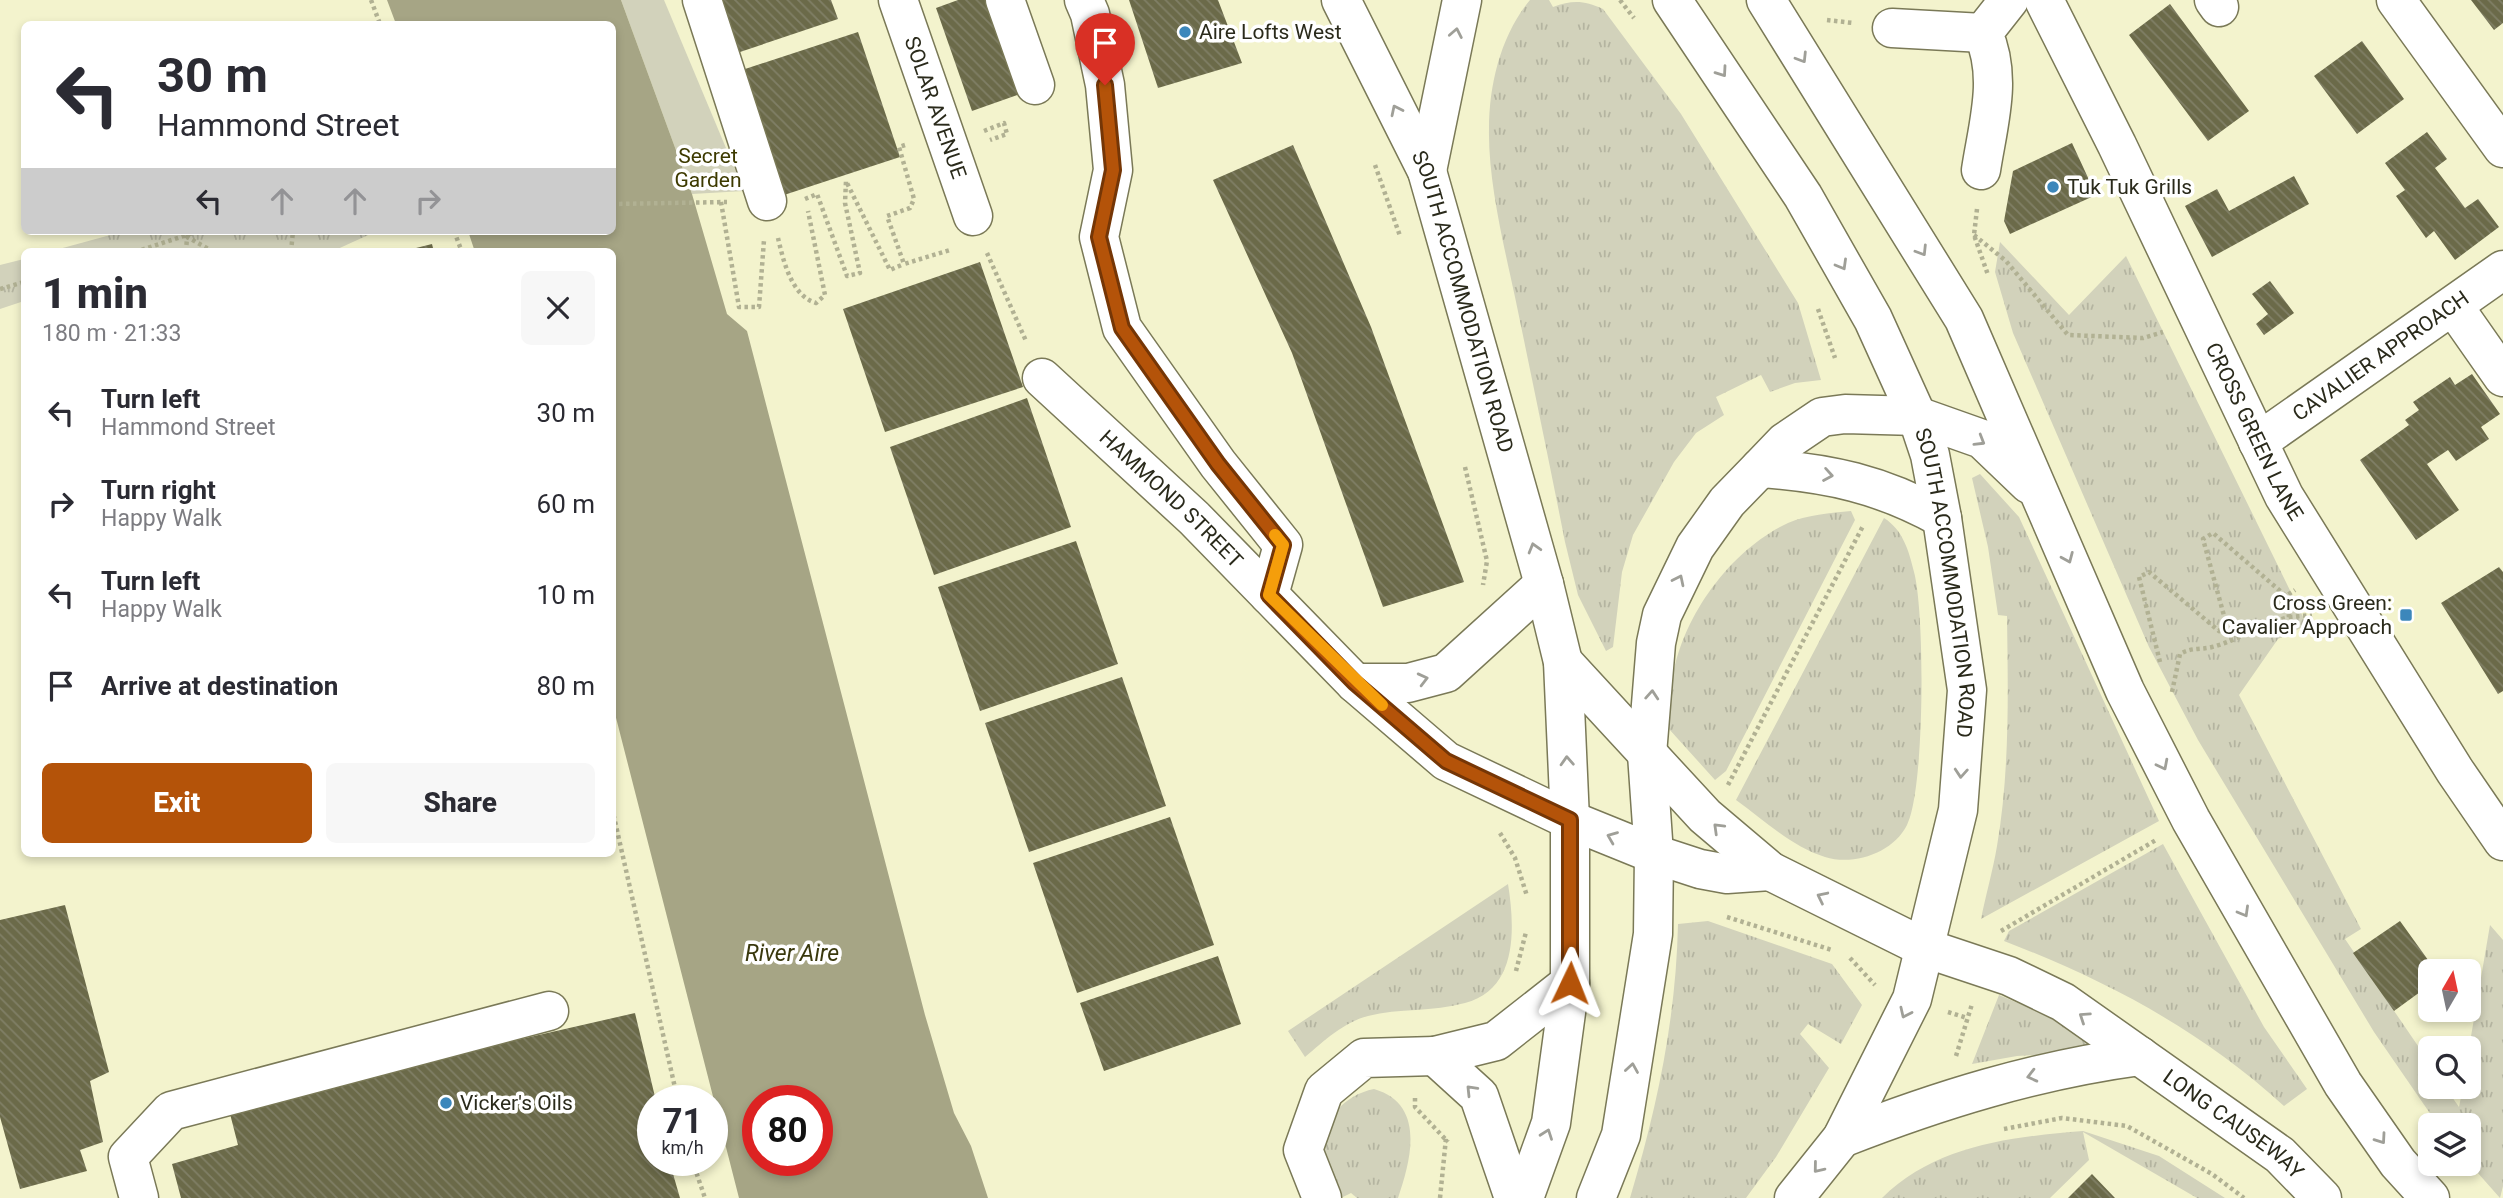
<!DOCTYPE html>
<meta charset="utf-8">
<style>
:root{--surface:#fff;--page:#f7f7f7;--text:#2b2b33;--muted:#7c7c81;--accent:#b45309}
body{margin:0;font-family:Roboto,sans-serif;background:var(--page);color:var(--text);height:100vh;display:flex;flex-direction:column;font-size:26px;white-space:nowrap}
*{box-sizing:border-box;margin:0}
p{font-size:23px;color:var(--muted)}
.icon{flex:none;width:38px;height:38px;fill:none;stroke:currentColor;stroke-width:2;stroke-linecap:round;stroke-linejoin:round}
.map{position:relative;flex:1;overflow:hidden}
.panel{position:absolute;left:21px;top:248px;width:595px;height:609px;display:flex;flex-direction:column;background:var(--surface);border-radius:10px;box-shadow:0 4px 10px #0003}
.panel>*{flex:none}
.guide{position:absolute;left:21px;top:21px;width:595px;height:214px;border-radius:10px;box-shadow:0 4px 10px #0003;background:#fff;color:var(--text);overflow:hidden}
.needle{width:46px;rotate:9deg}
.controls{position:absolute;left:2418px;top:959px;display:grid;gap:14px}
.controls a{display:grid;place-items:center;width:63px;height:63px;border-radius:10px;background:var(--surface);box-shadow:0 4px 10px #0003;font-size:35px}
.speed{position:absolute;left:637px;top:1085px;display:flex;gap:14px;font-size:35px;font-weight:700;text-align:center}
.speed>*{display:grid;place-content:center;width:91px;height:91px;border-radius:50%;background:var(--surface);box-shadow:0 4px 10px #0003;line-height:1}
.speed small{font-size:18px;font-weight:400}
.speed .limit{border:10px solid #d22;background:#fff;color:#111}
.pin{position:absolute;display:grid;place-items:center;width:60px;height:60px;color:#fff;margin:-72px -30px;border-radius:50% 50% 50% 0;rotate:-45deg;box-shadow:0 0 7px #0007}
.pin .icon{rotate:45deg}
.me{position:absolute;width:77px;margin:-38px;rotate:2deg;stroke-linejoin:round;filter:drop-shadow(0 0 5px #0008)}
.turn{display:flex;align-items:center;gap:24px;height:147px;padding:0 21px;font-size:32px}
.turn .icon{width:91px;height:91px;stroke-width:2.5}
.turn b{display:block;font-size:49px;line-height:60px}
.lanes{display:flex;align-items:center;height:66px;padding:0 21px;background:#0003;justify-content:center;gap:35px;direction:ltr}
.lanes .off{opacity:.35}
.round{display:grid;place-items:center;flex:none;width:74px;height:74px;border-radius:10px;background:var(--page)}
.head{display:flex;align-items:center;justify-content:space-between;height:119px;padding:0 21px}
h1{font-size:42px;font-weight:800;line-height:52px}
.primary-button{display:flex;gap:14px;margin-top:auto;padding:14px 21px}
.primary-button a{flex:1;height:80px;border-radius:10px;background:var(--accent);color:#fff;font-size:28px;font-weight:800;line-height:80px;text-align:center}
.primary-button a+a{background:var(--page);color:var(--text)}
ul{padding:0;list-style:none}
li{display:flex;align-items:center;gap:21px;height:91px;padding:0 21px}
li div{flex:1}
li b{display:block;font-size:26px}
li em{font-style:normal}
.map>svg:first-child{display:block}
.grass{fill:url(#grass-tufts)}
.garden{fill:#d2d2bb}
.water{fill:#a6a585;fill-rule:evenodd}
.building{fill:url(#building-back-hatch)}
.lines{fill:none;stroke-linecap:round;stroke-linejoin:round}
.minor-casing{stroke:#7a7957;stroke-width:41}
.highway-casing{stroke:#7a7957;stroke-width:41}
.path{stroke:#b1b193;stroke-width:4.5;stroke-dasharray:3.5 3.5;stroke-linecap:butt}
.minor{stroke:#fff;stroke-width:38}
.highway{stroke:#fff;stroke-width:38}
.oneway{stroke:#9f9f98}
.route-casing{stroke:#753606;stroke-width:18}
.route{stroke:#b45309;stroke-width:12}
.slow{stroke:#f59e0b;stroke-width:12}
.poi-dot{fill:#3c87bb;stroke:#fff;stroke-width:2.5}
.labels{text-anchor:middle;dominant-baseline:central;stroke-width:7;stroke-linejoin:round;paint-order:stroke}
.poi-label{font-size:21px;fill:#2a2a1b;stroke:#fff;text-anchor:start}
.street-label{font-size:21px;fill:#2a2a1b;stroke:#fff}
.park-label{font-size:21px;fill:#3d3a00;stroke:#fff}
.water-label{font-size:23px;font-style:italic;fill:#39380d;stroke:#fff}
</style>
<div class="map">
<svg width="2503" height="1198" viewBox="0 0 2503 1198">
<defs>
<pattern id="grass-tufts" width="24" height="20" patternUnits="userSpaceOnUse" patternTransform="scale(1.75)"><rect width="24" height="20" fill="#d2d2bb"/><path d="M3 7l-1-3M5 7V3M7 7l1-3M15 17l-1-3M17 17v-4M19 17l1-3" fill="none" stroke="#b4b4a0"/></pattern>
<pattern id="building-back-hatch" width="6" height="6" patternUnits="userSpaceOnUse" patternTransform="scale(1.75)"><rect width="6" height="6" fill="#6b6a49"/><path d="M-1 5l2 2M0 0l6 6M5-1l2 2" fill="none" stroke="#807f66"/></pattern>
</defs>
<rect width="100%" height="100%" fill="#f3f3cd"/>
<!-- grass -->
<path class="grass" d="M1530,0H1549L1553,7C1572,0 1584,0 1603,9L1681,114L1798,303L1821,380L1795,383L1770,392L1761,375L1716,397L1724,415L1696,433L1674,462L1633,535L1622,572L1613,647L1606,651L1578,595L1565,542C1549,461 1532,379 1515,297C1504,246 1488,181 1489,129C1489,84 1501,35 1530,0Z
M125,231H377L331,252H48Z
M2000,242L2069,315L2126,256L2307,625L2278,639L2239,695L2361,929L2345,939L2431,1065V1087H2445L2459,1107L2463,1087H2469V1048L2490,925L2503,940V1186L2500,1198L2469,1163V1125H2438L2374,1032L2198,740L2149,647L2013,333L1995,272Z
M24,259V301L0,309V265Z
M1980,474L2019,517L2159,821L1981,919C1986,894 1993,870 1997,846C2010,770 2008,691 2007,616L1998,615L1988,547L1972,478Z
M1851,511L1855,520L1726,771L1715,780L1669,729C1670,713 1670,697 1672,681C1681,618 1730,550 1788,523C1806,515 1831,513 1851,511Z
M1884,518C1903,530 1909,551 1914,572C1925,612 1925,789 1907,825C1893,853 1854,866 1825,857C1792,847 1764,820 1736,800Z
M2163,844L2264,1027L2307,1089L2284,1106C2202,1031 2108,981 2004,941L2009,931Z
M1508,884C1515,928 1518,989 1465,1003C1433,1012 1399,1008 1368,1016C1344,1022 1324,1041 1305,1057L1288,1031Z
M1708,921L1832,964L1862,1005L1841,1044L1808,1024L1800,1034L1829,1068L1776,1157L1746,1198H1630C1657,1108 1676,1019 1678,924Z
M1999,995L2130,1050L2017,1056L1972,1064Z
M1374,1089C1426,1104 1411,1160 1398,1198H1357L1351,1193L1341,1198C1336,1189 1327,1178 1324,1169C1314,1131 1338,1096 1374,1089Z
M2083,1131L2159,1156L2225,1198H2197L2083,1132L2089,1160L2050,1198H1882C1936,1145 2011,1137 2083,1131Z"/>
<!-- garden -->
<path class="garden" d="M621,0H664L744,191L692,194Z"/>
<!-- water -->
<path class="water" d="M387,0H621L692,194L727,314L747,331L925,1015L954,1113L971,1146L988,1198H739L613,706L612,252H475L468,231H612V24H396ZM758,1101H817V1160H758Z"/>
<!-- building -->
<path class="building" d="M712,0H831L838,19L731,55Z
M958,0H997L1029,91L972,111L936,8Z
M1129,0H1218L1242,63L1158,88Z
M2471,0H2503V23L2494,30Z
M2170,4L2249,111L2208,141L2129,35Z
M858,32L900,157L784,195L742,70Z
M2362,41L2404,99L2357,134L2314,76Z
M2427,132L2447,159L2435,168L2465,208L2478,199L2499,227L2455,260L2434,231L2426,238L2396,196L2405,190L2385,163Z
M2072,143L2096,195L2010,234L2004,221L2013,171Z
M1293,145L1371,327L1464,582L1383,607L1292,353L1213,180Z
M2294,176L2309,204L2212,257L2185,206L2217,189L2229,211Z
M432,244L434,252H405L404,251Z
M980,262L1023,387L885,432L843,309Z
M2270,281L2294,313L2264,335L2256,324L2268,314L2252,294Z
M2472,374L2500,414L2481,427L2489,439L2456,461L2448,450L2427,464L2459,510L2416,540L2360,460L2409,425L2405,420L2419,410L2413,402L2450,377L2455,385Z
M1027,398L1071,527L934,575L890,447Z
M1076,541L1118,664L980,711L938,587Z
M2499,567L2503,572V691L2498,694L2441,603Z
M1122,677L1166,806L1029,852L985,723Z
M1170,817L1214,945L1077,993L1033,863Z
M65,905L109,1072L90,1081L103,1142L80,1150L87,1171L20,1189L0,1117V920Z
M2400,921L2436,971H2431V984L2394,1011L2353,953Z
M1218,956L1241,1024L1104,1071L1080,1003Z
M635,1013L656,1101H653V1160H669L680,1198H181L172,1164L238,1145L228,1106Z
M2092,1174L2115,1198H2068Z"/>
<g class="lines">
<defs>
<g id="minor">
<path d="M702,0L767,201"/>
<path id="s1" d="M898,0L973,216"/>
<path d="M1005,0L1035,85"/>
<path d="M1084,0L1090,14L1105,85L1113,170L1099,237L1122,328L1218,464L1283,545L1269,595"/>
<path id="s2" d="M2044,0L2117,145L2284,496L2455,771L2503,841"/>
<path d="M2214,0L2219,7"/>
<path d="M2396,0L2503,148"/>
<path d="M1892,28L1983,33"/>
<path d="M1981,170C1988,124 2003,77 1983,33L2009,0"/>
<path d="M2454,307L2503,377"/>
<path id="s3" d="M1042,378L1194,518L1355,683L1446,761L1570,820L1654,854L1700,869L1727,874L1770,871"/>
<path id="s4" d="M2258,442L2503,270"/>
<path d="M1355,683H1408L1446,673L1544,584"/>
<path d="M139,1198L128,1157L171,1111L549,1011"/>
<path d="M1322,1198L1303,1150L1324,1091L1364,1058L1435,1056"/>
<path d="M1514,1198L1479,1096L1435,1056L1496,1041L1570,983"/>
</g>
<g id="highway">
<path id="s5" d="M1341,0L1427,171L1544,584L1563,662L1570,820V983L1551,1123L1524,1198"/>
<path id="s6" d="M1672,0L1803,196L1873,319L1917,416L1930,455L1942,518L1967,690L1958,810L1912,999L1842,1138L1794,1198"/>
<path d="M1766,0L1964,319L2125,691L2191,820L2343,1084L2398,1163L2430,1198"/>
<path d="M1427,171L1462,0"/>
<path d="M1760,468C1829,473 1881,484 1942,518"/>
<path id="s7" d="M1563,662L1705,816L1770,871L1925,948L2009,976L2063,1002L2280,1155L2322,1198"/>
<path d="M1842,1138C1939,1100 2036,1070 2140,1056"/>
<path d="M1596,1198L1621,1135L1653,934L1654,854L1647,754L1656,643L1662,615L1695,547L1727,502L1760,468L1785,442L1822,417L1845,414L1917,416L1982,439L2029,484"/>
</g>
</defs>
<!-- minor casing -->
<use href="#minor" class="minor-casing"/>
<!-- highway casing -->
<use href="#highway" class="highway-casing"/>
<!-- path -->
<path class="path" d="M371,0L380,24
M1620,0L1634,18
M1827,20L1853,23
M984,131L1004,123L1007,134L990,140
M905,145L899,147L914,199L910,208L887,216L904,264L950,250
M1375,165L1400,236
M805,199L817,194L847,276L860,273L845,203L846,181L890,270L904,264
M721,202L739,307H759L764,240
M612,204L727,202
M1977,209L1974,235L1988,275
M454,231L462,252
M1974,235L2006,261L2068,335L2143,338L2163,332
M778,238C783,259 791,296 816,303L825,295L808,211
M135,252L199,231
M186,252L187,237L214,252
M291,252L293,231
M987,253L1026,341
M0,289L24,282
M1818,309L1835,358
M1465,467L1487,561L1483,585
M2289,617L2312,615
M2160,662L2139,577L2149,572L2219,631L2226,623L2203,539L2213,533L2286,596L2295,590
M2172,692L2180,654C2192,647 2200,650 2212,647C2239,640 2261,624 2289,617L2286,596
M1728,785L1863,526
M612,808L678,1101
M1500,833L1515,858L1527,896
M1727,917L1832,950
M2001,931L2156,840
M1850,958L1875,985
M1516,971L1526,932
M1948,1012L1967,1018
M1956,1056L1972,1004
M1415,1098V1107L1448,1142
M2004,1129L2062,1118L2127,1126L2212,1174L2244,1198
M692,1160L705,1198
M1440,1198L1446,1138"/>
<!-- minor -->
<use href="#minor" class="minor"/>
<!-- highway -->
<use href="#highway" class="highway"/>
</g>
<!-- one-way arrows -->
<defs><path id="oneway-chevron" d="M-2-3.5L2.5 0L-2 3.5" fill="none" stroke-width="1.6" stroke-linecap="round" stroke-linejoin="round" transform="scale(1.75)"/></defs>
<g class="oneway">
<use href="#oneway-chevron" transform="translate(1456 33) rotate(-79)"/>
<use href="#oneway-chevron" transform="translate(1802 58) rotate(58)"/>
<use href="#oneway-chevron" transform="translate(1722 72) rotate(55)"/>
<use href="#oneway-chevron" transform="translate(1396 110) rotate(-116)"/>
<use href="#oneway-chevron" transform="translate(1922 251) rotate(58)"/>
<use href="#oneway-chevron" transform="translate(1842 265) rotate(60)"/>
<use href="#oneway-chevron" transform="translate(1980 441) rotate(31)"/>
<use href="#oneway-chevron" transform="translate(1828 475) rotate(10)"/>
<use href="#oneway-chevron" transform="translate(1534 548) rotate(-106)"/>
<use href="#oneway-chevron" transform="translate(2068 558) rotate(67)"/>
<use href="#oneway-chevron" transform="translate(1679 580) rotate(-64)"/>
<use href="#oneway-chevron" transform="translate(1423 679) rotate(-14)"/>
<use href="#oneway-chevron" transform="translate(1652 695) rotate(-86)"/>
<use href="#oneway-chevron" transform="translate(1567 761) rotate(-93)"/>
<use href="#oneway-chevron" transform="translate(2163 765) rotate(63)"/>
<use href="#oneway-chevron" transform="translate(1961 773) rotate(94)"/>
<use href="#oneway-chevron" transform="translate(1718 828) rotate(-136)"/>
<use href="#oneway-chevron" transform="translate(1612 837) rotate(-158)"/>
<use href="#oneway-chevron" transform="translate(1822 897) rotate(-154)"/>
<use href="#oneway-chevron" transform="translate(2244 912) rotate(60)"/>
<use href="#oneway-chevron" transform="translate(1905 1013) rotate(115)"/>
<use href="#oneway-chevron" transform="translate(2084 1017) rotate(-146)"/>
<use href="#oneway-chevron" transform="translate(1632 1068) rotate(-81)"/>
<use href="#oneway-chevron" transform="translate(2032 1076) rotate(166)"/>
<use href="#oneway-chevron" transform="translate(1471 1090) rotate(-134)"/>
<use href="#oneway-chevron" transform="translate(1547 1134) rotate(-70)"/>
<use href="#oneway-chevron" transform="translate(2381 1139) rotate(55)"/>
<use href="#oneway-chevron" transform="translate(1818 1168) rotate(129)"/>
</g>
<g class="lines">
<defs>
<path id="route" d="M1105,85L1113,170L1099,237L1122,328L1218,464L1283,545L1269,595L1355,683L1446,761L1570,820V983"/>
</defs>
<!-- route casing -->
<use href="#route" class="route-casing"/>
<!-- route -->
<use href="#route" class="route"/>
<!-- slow -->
<path class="slow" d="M1275,535L1283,545L1269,595L1382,705"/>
</g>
<!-- markers -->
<g class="poi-dot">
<circle cx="1185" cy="32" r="7"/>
<circle cx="2053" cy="187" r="7"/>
<rect x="2399" y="608" width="14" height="14" rx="3.5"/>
<circle cx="446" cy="1103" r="7"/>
</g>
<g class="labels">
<!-- poi labels -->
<g class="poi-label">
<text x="1199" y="32">Aire Lofts West</text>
<text x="2067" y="187">Tuk Tuk Grills</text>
<text x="2392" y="603" text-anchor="end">Cross Green:<tspan x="2392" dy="24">Cavalier Approach</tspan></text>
<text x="460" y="1103">Vicker's Oils</text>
</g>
<!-- street labels -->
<g class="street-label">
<text stroke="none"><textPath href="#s1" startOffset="114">SOLAR AVENUE</textPath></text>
<text stroke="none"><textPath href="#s5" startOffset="327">SOUTH ACCOMMODATION ROAD</textPath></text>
<text stroke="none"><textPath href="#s4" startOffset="150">CAVALIER APPROACH</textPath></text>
<text stroke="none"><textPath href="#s2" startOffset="480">CROSS GREEN LANE</textPath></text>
<text stroke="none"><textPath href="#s3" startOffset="177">HAMMOND STREET</textPath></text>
<text stroke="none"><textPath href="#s6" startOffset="654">SOUTH ACCOMMODATION ROAD</textPath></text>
<text stroke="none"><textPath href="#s7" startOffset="826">LONG CAUSEWAY</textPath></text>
</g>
<!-- park labels -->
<g class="park-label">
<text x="708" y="156">Secret<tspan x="708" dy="24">Garden</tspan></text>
</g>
<!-- water labels -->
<g class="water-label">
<text x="792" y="953">River Aire</text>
</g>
</g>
</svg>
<div class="controls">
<a><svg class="needle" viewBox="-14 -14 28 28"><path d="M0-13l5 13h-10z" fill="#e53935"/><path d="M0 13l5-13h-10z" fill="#7c7c81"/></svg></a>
<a><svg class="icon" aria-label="search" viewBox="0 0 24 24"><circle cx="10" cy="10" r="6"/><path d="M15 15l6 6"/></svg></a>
<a><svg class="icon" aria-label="layers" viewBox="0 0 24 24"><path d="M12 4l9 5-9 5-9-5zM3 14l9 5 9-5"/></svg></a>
</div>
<div class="speed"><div>71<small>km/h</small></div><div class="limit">80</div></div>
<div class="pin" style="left:1105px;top:85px;background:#d93025"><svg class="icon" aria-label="arrive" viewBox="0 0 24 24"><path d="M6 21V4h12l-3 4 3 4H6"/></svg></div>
<svg class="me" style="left:1570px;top:983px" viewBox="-20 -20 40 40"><path d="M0-17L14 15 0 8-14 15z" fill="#b45309" stroke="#fff" stroke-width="4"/></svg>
<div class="guide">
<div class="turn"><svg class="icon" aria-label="left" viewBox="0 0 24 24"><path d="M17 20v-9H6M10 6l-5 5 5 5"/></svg><div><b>30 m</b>Hammond Street</div></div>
<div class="lanes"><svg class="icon" aria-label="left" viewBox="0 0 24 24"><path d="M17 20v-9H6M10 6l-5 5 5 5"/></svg><svg class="icon off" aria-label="ahead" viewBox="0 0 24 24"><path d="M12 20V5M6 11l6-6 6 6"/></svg><svg class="icon off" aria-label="ahead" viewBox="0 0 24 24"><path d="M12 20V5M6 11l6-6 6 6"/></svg><svg class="icon off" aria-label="right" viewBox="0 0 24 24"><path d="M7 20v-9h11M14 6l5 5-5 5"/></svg></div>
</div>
<section class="panel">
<div class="head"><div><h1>1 min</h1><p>180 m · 21:33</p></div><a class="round"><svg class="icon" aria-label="close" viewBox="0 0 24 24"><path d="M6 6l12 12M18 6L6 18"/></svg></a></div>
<ul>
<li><svg class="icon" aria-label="left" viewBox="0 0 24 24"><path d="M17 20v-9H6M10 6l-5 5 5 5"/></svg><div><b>Turn left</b><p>Hammond Street</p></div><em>30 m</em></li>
<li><svg class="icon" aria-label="right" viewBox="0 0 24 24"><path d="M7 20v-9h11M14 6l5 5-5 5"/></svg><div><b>Turn right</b><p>Happy Walk</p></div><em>60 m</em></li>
<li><svg class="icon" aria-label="left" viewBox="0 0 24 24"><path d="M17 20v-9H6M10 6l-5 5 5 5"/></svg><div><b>Turn left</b><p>Happy Walk</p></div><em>10 m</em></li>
<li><svg class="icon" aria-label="arrive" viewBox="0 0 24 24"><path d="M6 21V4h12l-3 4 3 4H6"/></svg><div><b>Arrive at destination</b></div><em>80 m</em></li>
</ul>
<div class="primary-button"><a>Exit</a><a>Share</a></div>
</section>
</div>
